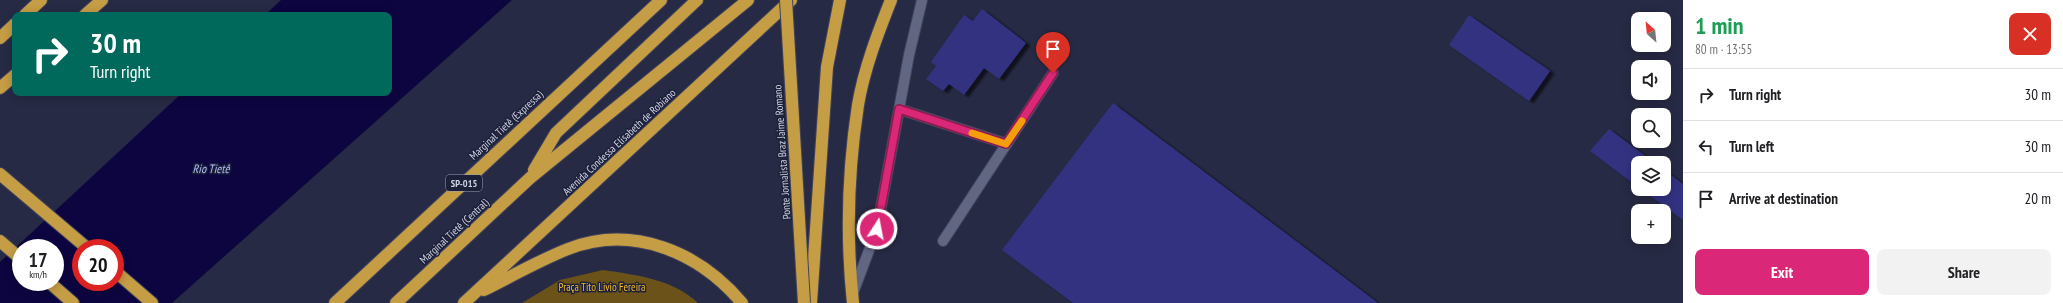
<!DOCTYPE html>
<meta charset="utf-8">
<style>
:root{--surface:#fff;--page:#f2f2f2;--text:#202124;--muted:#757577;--line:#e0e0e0;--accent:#db2777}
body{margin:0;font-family:"PT Sans Narrow",sans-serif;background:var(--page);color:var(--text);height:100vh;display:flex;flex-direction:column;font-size:15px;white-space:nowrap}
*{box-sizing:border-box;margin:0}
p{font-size:13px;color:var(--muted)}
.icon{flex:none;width:22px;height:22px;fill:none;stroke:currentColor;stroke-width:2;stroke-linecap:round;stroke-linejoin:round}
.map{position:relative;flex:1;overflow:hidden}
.side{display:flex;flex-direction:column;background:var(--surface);width:380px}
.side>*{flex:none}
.top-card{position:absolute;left:12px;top:12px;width:380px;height:84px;border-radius:8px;box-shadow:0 2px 10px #0003;background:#00695c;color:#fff;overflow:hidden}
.needle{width:26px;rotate:333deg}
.fabs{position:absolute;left:1631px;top:12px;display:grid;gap:8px}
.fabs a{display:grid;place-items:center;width:40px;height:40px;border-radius:8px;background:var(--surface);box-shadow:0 2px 10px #0003;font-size:20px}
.speed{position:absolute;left:12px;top:239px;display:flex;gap:8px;font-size:20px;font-weight:700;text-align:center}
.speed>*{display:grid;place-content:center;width:52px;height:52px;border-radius:50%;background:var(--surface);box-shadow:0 2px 10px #0003;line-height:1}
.speed small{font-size:10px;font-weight:400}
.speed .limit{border:6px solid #d22;background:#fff;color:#111}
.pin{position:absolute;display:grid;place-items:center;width:34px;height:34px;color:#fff;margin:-41px -17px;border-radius:50% 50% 50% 0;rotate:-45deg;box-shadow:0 0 4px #0007}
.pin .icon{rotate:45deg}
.me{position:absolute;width:44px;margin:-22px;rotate:11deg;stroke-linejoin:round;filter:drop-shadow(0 0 3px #0008)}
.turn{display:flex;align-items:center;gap:14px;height:84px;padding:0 12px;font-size:18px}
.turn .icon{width:52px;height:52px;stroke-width:2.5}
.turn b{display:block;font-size:28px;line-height:34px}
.round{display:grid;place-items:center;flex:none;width:42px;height:42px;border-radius:8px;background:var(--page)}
.summary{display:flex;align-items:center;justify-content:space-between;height:68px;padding:0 12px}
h1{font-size:24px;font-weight:700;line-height:30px;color:#1e9e55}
.button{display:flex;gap:8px;margin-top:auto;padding:8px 12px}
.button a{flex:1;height:46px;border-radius:8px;background:var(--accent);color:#fff;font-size:16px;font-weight:700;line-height:46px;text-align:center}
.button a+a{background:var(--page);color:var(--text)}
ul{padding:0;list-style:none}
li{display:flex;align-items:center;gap:12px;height:52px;padding:0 12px;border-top:1px solid var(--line)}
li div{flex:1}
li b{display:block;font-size:15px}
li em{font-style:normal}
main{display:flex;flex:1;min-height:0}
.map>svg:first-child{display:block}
.green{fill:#6b5219}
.water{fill:#0d0540;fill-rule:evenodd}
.building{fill:#313381;filter:url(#shadow)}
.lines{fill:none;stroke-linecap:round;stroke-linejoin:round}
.minor-casing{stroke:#42445b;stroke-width:12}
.highway-casing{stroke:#42445b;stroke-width:14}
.minor{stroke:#616683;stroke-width:10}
.highway{stroke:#c59d45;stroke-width:12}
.highway-bridge-casing{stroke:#42445b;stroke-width:14;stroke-linecap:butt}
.highway-bridge{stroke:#c59d45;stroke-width:12}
.route-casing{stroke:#8e194d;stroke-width:10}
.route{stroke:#db2777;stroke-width:7}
.slow{stroke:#f59e0b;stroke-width:7}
.labels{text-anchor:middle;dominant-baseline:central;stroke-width:3;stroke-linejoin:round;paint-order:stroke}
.shield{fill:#1d2039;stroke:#9b9eb1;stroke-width:1}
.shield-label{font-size:10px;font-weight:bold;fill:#d1d4e5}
.street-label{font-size:11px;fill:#d1d4e5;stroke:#1d2039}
.park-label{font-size:11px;fill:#f4bb2c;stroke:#1d2039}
.water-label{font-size:12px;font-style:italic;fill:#b1bbfe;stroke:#1d2039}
</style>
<main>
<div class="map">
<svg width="1683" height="303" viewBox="0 0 1683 303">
<defs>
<filter id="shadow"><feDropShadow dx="4.5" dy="2.5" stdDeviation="1" flood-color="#0009"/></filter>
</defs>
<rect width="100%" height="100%" fill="#272a44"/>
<!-- green -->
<path class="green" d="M603,270C636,275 673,279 698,303H522L560,280Z"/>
<!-- water -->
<path class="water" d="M281,0H512L172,303H0V262L182,93H389V15H265ZM21,248H55V282H21ZM81,248H115V282H81Z"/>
<!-- building -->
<path class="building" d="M982,9L1026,43L999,79L984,68L964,95L949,84L943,91L926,79L936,66L931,62L964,15L973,21Z
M1469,15L1550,71L1529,101L1449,45Z
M1113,103L1378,303H1073L1002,250Z
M1609,129L1655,163H1638V187L1590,151Z
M1664,170L1683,184V220L1641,189H1664Z"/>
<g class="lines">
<defs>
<path id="minor" d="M899,109L1007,144
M943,241L1053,73
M853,293L877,229L909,55L922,0"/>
<path id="highway" d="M25,15L41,0
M85,15L102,0
M0,38L15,24
M0,88L15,75
M534,170L556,133L697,0
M0,174L87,248
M0,241L21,259
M115,271L152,303
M49,282L73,303
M484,290C512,276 540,260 568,249C633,224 699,252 742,303
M335,303L661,0
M396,303L530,178L748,0
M464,303L791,0
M811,303L827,67L840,0
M853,303C846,237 848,170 858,105C864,69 878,33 891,0"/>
</defs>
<!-- minor casing -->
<use href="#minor" class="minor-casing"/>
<!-- highway casing -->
<use href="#highway" class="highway-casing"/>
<!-- minor -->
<use href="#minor" class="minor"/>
<!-- highway -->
<use href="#highway" class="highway"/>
<defs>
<path id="highway-bridge" d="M786,0L804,303"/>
</defs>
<!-- highway-bridge casing -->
<use href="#highway-bridge" class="highway-bridge-casing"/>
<!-- highway-bridge -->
<use href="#highway-bridge" class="highway-bridge"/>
</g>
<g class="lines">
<defs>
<path id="route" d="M877,229L899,109L1006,144L1053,73"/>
</defs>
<!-- route casing -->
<use href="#route" class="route-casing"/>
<!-- route -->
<use href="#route" class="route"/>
<!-- slow -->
<path class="slow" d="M972,133L1006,144L1022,121"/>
</g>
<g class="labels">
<!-- shield labels -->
<rect class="shield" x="446" y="175" width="36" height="16" rx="3"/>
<g class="shield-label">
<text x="464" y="183">SP-015</text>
</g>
<!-- street labels -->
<g class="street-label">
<text transform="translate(506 125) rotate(-43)">Marginal Tietê (Expressa)</text>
<text transform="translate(619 142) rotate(-43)">Avenida Condessa Elisabeth de Robiano</text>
<text transform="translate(782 152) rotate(-94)">Ponte Jornalista Braz Jaime Romano</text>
<text transform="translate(454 231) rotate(-43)">Marginal Tietê (Central)</text>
</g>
<!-- park labels -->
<g class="park-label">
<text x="602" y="287">Praça Tito Livio Fereira</text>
</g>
<!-- water labels -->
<g class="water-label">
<text x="211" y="168">Rio Tietê</text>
</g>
</g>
</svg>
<div class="fabs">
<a><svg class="needle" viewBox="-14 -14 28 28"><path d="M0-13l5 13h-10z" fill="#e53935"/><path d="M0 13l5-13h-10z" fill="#757577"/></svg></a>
<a><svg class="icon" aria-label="sound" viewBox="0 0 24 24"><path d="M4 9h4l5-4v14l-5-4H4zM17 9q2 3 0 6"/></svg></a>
<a><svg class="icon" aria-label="search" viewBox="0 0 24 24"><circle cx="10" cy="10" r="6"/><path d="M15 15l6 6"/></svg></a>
<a><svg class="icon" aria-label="layers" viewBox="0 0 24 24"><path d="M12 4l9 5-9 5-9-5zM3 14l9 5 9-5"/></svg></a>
<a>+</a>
</div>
<div class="speed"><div>17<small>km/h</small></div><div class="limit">20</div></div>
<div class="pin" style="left:1053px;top:73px;background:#d93025"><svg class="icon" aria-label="arrive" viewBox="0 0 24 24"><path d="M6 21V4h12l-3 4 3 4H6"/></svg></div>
<svg class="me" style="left:877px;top:229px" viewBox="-20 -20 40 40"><circle r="17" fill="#db2777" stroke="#fff" stroke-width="3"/><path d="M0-11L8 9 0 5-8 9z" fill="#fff"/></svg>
<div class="top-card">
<div class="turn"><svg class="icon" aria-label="right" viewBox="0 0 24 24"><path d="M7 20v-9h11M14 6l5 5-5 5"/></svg><div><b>30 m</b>Turn right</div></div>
</div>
</div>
<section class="side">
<div class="summary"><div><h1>1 min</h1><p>80 m · 13:55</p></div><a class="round" style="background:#d93025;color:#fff"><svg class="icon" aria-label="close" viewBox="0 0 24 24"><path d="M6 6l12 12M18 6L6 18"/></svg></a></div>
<ul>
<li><svg class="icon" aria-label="right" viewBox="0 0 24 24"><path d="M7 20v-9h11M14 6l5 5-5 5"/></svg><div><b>Turn right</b></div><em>30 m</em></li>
<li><svg class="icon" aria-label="left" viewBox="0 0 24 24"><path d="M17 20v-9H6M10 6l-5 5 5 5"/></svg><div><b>Turn left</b></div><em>30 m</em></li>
<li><svg class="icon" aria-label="arrive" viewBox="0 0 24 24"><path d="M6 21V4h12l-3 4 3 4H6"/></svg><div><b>Arrive at destination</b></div><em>20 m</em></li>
</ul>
<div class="button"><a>Exit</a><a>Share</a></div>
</section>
</main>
